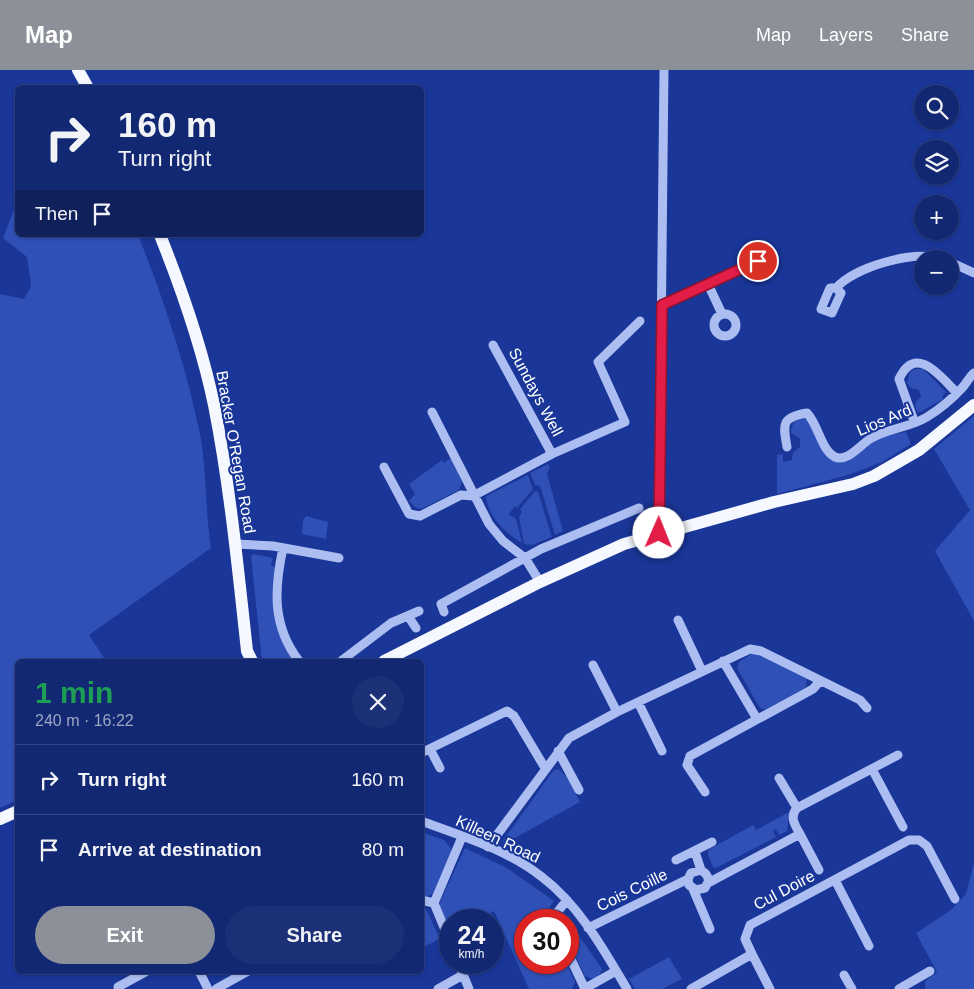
<!DOCTYPE html>
<meta charset="utf-8">
<style>
:root{--surface:#132872;--page:#1c3077;--text:#f1f3f6;--muted:#9da6c4;--line:#324484;--accent:#8c9099}
body{margin:0;font-family:Arial,sans-serif;background:var(--page);color:var(--text);height:100vh;display:flex;flex-direction:column;font-size:19px;white-space:nowrap}
*{box-sizing:border-box;margin:0}
p{font-size:16px;color:var(--muted)}
.icon{flex:none;width:28px;height:28px;fill:none;stroke:currentColor;stroke-width:2;stroke-linecap:round;stroke-linejoin:round}
.map{position:relative;flex:1;overflow:hidden}
.details{position:absolute;left:15px;top:589px;width:409px;height:315px;display:flex;flex-direction:column;background:var(--surface);border-radius:8px;box-shadow:0 1px 4px #0004,0 0 0 1px var(--line)}
.details>*{flex:none}
.banner{position:absolute;left:15px;top:15px;width:409px;height:152px;border-radius:8px;box-shadow:0 1px 4px #0004,0 0 0 1px var(--line);background:#132872;color:var(--text);overflow:hidden}
.buttons{position:absolute;left:914px;top:15px;display:grid;gap:10px}
.buttons a{display:grid;place-items:center;width:45px;height:45px;border-radius:50%;background:var(--surface);box-shadow:0 1px 4px #0004,0 0 0 1px var(--line);font-size:25px}
.speed{position:absolute;left:439px;top:839px;display:flex;gap:10px;font-size:25px;font-weight:700;text-align:center}
.speed>*{display:grid;place-content:center;width:65px;height:65px;border-radius:50%;background:var(--surface);box-shadow:0 1px 4px #0004,0 0 0 1px var(--line);line-height:1}
.speed small{font-size:12px;font-weight:400}
.speed .limit{border:8px solid #d22;background:#fff;color:#111}
.pin{position:absolute;display:grid;place-items:center;width:42px;height:42px;color:#fff;margin:-21px;border:2px solid #fff;border-radius:50%;box-shadow:0 1px 5px #0007}
.me{position:absolute;width:55px;margin:-28px;rotate:1deg;stroke-linejoin:round;filter:drop-shadow(0 0 4px #0008)}
.turn{display:flex;align-items:center;gap:18px;height:105px;padding:0 20px;font-size:22px}
.turn .icon{width:65px;height:65px;stroke-width:2.5}
.turn b{display:block;font-size:35px;line-height:42px}
.then{display:flex;align-items:center;height:48px;padding:0 20px;background:#0003;gap:10px;font-size:19px}
.round{display:grid;place-items:center;flex:none;width:52px;height:52px;border-radius:26px;background:var(--page)}
.summary{display:flex;align-items:center;justify-content:space-between;height:85px;padding:0 20px}
h1{font-size:30px;font-weight:600;line-height:38px;color:#1e9e55}
.button{display:flex;gap:10px;margin-top:auto;padding:10px 20px}
.button a{flex:1;height:58px;border-radius:30px;background:var(--accent);color:#fff;font-size:20px;font-weight:600;line-height:58px;text-align:center}
.button a+a{background:var(--page);color:var(--text)}
ul{padding:0;list-style:none}
li{display:flex;align-items:center;gap:15px;height:70px;padding:0 20px;border-top:1px solid var(--line)}
li div{flex:1}
li b{display:block;font-size:19px}
li em{font-style:normal}
header{display:flex;align-items:center;gap:30px;box-sizing:border-box;height:70px;padding:0 25px;background:var(--accent);color:#fff}
header strong{font-size:24px}
nav{display:flex;gap:28px;margin-inline-start:auto;font-size:18px}
.map>svg:first-child{display:block}
.green{fill:#2f50b7}
.lines{fill:none;stroke-linecap:round;stroke-linejoin:round}
.minor{stroke:#acbdf1;stroke-width:9}
.major{stroke:#f6f8ff;stroke-width:12}
.route-casing{stroke:#92132f;stroke-width:12}
.route{stroke:#e11d48;stroke-width:9}
.labels{text-anchor:middle;dominant-baseline:central;stroke-width:4;stroke-linejoin:round;paint-order:stroke}
.street-label{font-size:16px;fill:#fff;stroke:#193698}
</style>
<header>
<strong>Map</strong>
<nav><a>Map</a><a>Layers</a><a>Share</a></nav>
</header>
<div class="map">
<svg width="974" height="919" viewBox="0 0 974 919">
<rect width="100%" height="100%" fill="#193698"/>
<!-- green -->
<path class="green" d="M17,132L18,165H138C164,230 186,296 200,364C207,401 205,440 211,478L89,565L106,591H18L17,730L0,738V224L24,229L31,216L27,187L3,168Z
M915,299H923L947,323H944L942,330L918,343C914,336 914,332 921,327L919,320L911,318L907,313L910,302Z
M806,346L837,391L883,366L906,362L911,374L882,392L848,405L777,424V385L783,384V392L792,390L793,382L800,377V369L791,363C791,353 796,348 806,346Z
M974,346V551L935,481L970,440L934,379Z
M451,388L462,412L459,420L421,439L415,437L409,431L415,424L409,414L442,390L444,393Z
M548,394L550,398L547,404L563,461L555,465L540,416L535,415L530,403Z
M528,405L533,419L517,438L515,436L509,444L516,449L522,473C506,464 487,445 486,426Z
M535,421L538,422L552,467L532,475L524,474L519,447L522,442L520,439Z
M306,446L328,452L326,469L302,464L303,451Z
M253,484L273,488L271,495L275,497C268,531 275,563 294,591H262L251,486Z
M753,583L760,584L807,608L806,617L766,640L760,638L737,598L739,592Z
M558,699L568,708L580,732L504,774L503,771L553,701Z
M789,742L787,761L779,765L776,759L773,761L776,767L716,798L713,797L708,785V780L753,755L756,760Z
M421,762L444,770L452,780L433,823L427,827L421,825Z
M465,778L507,798L554,831L541,850H525V892L566,893L575,912L572,919H529L494,841L476,850H450V863L439,838L440,832Z
M974,793V919H925V911L937,902L916,863L951,840L966,824Z
M421,838L426,839L440,869L421,878Z
M560,845H565L602,899L600,904L594,909L585,906L568,871V850H556Z
M669,887L682,909L662,919H635L629,909Z"/>
<g class="lines">
<!-- minor -->
<path class="minor" d="M950,192L974,203
M708,214L722,244
M830,218H836L841,223L832,243L821,239Z
M836,218C855,197 913,180 940,189
M662,235L761,190
M714 255a11 11 0 1 1 22 0a11 11 0 1 1-22 0Z
M493,275L552,384
M432,342L489,454L503,471L525,488L540,512
M913,348L899,309C916,273 941,307 957,323
M787,377C783,355 781,347 807,343C818,354 821,380 835,387C848,392 860,375 870,369C888,358 909,358 927,347C940,339 952,329 962,318C967,313 969,307 974,303
M384,397L409,444L420,446L461,425L473,426L552,384L625,352L598,292L640,251
M659,463L664,0
M236,474L273,476L339,488
M283,478C274,519 272,556 299,591
M444,542L441,534L541,479L639,438
M408,546L416,558
M678,550L702,601
M341,591L391,553L419,541
M723,591L757,649
M593,595L617,642
M638,632L662,681
M430,679L440,698
M558,681L579,720
M421,683L507,641L514,646L545,698
M872,699L903,757
M779,708L797,738
M705,722L687,695L690,686L813,619L820,611
M421,751C462,766 508,780 542,807C579,835 604,880 627,919
M800,764L819,800
M488,777L569,668L617,642L750,579L761,581L860,630L867,638
M695,782L701,800L706,804L709,810L705,818L696,820L689,815L688,809L691,803L701,800
M676,790L712,772
M835,810L869,876
M708,813L800,764C795,755 789,747 797,738L898,685
M693,819L710,859
M421,830L434,833
M551,850L567,830
M588,858L688,809
M450,872L434,833L462,767
M568,883L585,919
M752,884L770,919
M458,892L469,919
M199,901L208,919
M844,905L852,919
M118,917L147,901
M216,919L248,901
M438,919L463,905
M584,919L616,901
M691,919L752,884L745,869L750,855L909,770H919L927,776L955,829
M899,919L930,901"/>
<!-- major -->
<path class="major" d="M78,0L88,18
M160,165C182,220 202,277 214,335C230,416 238,499 247,581L252,591
M384,591L540,512L624,474L774,432L853,414L874,406L919,380L974,335
M0,749L18,741"/>
</g>
<g class="lines">
<defs>
<path id="route" d="M659,463L662,235L758,191"/>
</defs>
<!-- route casing -->
<use href="#route" class="route-casing"/>
<!-- route -->
<use href="#route" class="route"/>
</g>
<g class="labels">
<!-- street labels -->
<g class="street-label">
<text transform="translate(536 322) rotate(62)">Sundays Well</text>
<text transform="translate(884 350) rotate(-23)">Lios Ard</text>
<text transform="translate(236 382) rotate(80)">Bracker O'Regan Road</text>
<text transform="translate(498 769) rotate(25)">Killeen Road</text>
<text transform="translate(632 820) rotate(-26)">Cois Coille</text>
<text transform="translate(784 820) rotate(-28)">Cul Doire</text>
</g>
</g>
</svg>
<div class="buttons">
<a><svg class="icon" aria-label="search" viewBox="0 0 24 24"><circle cx="10" cy="10" r="6"/><path d="M15 15l6 6"/></svg></a>
<a><svg class="icon" aria-label="layers" viewBox="0 0 24 24"><path d="M12 4l9 5-9 5-9-5zM3 14l9 5 9-5"/></svg></a>
<a>+</a>
<a>−</a>
</div>
<div class="speed"><div>24<small>km/h</small></div><div class="limit">30</div></div>
<div class="pin" style="left:758px;top:191px;background:#d93025"><svg class="icon" aria-label="arrive" viewBox="0 0 24 24"><path d="M6 21V4h12l-3 4 3 4H6"/></svg></div>
<svg class="me" style="left:659px;top:463px" viewBox="-20 -20 40 40"><circle r="19" fill="#fff"/><path d="M0-13L10 11 0 6-10 11z" fill="#e11d48"/></svg>
<div class="banner">
<div class="turn"><svg class="icon" aria-label="right" viewBox="0 0 24 24"><path d="M7 20v-9h11M14 6l5 5-5 5"/></svg><div><b>160 m</b>Turn right</div></div>
<div class="then">Then<svg class="icon" aria-label="arrive" viewBox="0 0 24 24"><path d="M6 21V4h12l-3 4 3 4H6"/></svg></div>
</div>
<section class="details">
<div class="summary"><div><h1>1 min</h1><p>240 m · 16:22</p></div><a class="round"><svg class="icon" aria-label="close" viewBox="0 0 24 24"><path d="M6 6l12 12M18 6L6 18"/></svg></a></div>
<ul>
<li><svg class="icon" aria-label="right" viewBox="0 0 24 24"><path d="M7 20v-9h11M14 6l5 5-5 5"/></svg><div><b>Turn right</b></div><em>160 m</em></li>
<li><svg class="icon" aria-label="arrive" viewBox="0 0 24 24"><path d="M6 21V4h12l-3 4 3 4H6"/></svg><div><b>Arrive at destination</b></div><em>80 m</em></li>
</ul>
<div class="button"><a>Exit</a><a>Share</a></div>
</section>
</div>
